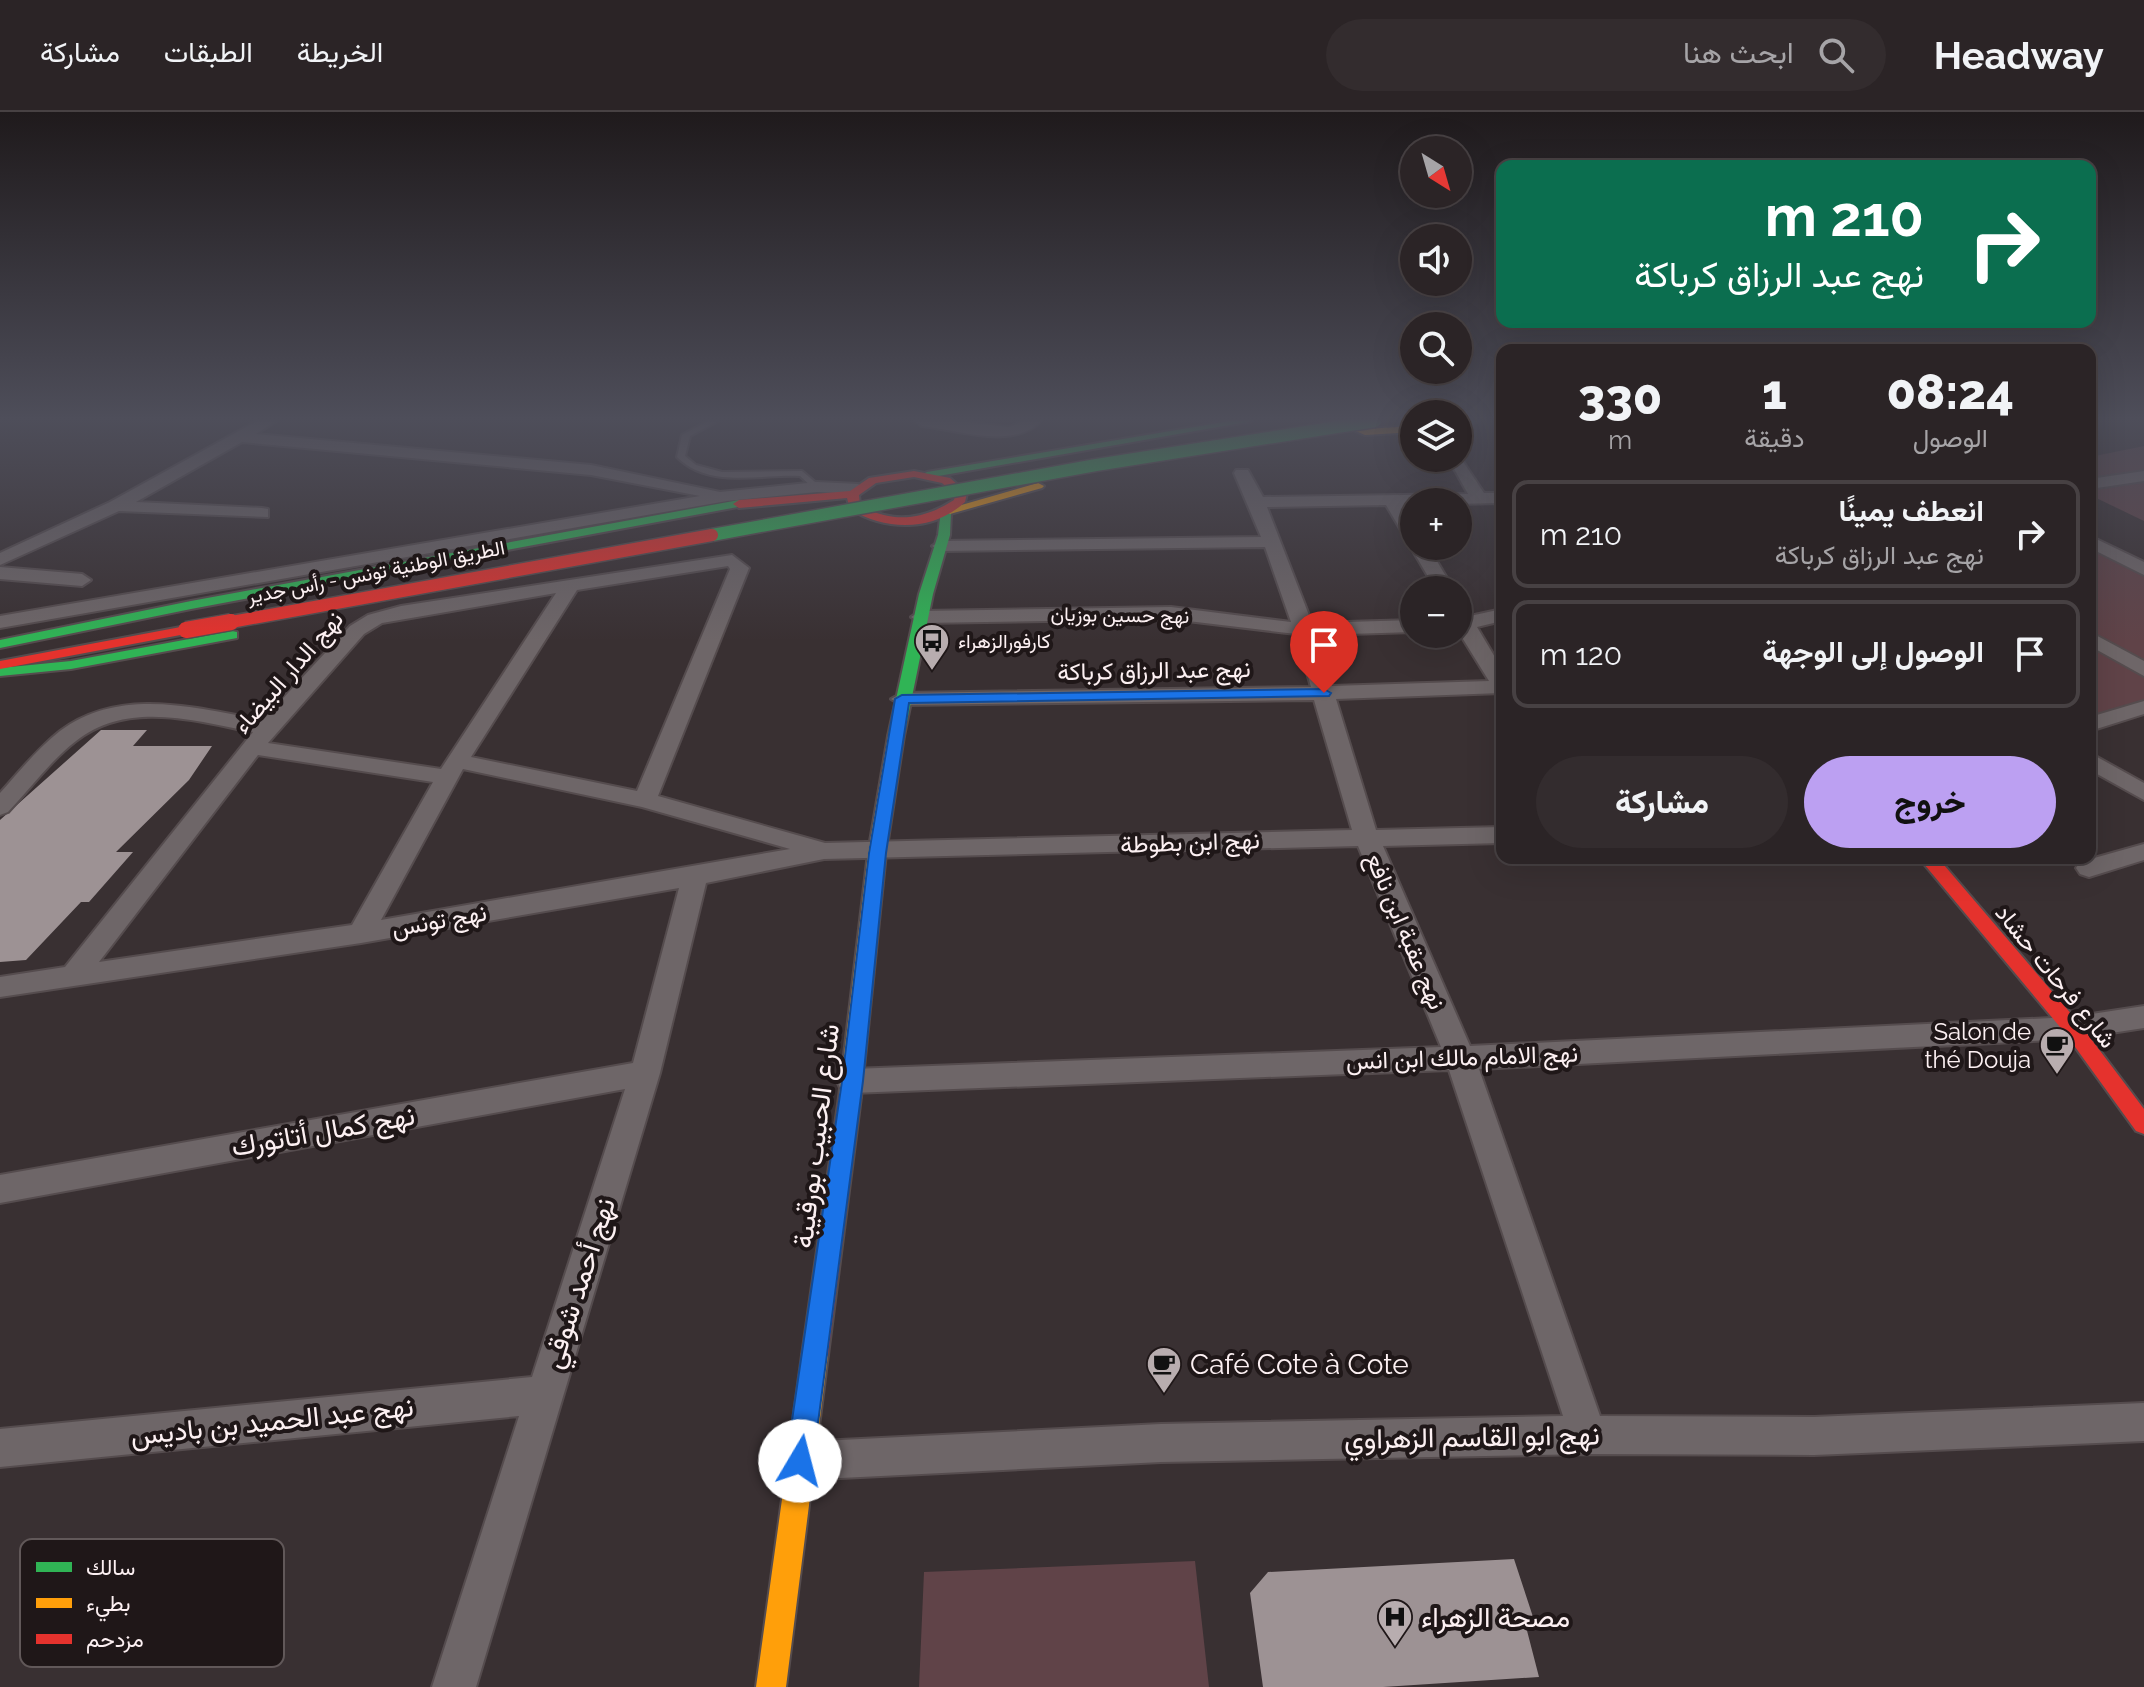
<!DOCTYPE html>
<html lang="ar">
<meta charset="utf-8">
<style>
:root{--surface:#2b2426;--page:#332c2e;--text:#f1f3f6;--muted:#a6a4a7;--line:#474143;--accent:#bca0f2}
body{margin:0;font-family:Raleway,Vazirmatn,sans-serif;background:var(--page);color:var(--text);direction:rtl;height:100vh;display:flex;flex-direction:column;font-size:30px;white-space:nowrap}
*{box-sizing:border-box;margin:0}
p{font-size:26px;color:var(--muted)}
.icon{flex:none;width:44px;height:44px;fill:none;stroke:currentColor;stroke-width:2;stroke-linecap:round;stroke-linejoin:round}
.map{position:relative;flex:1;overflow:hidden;direction:ltr}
.drawer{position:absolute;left:1496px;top:232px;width:600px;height:520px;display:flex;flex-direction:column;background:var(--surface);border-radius:16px;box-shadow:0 8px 32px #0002,0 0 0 2px var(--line);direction:rtl}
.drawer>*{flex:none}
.banner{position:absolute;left:1496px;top:48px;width:600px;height:168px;border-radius:16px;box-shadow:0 8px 32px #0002,0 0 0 2px var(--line);direction:rtl;background:#0b6e4f;color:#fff;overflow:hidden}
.needle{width:52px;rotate:143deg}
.fabs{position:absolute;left:1400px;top:24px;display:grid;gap:16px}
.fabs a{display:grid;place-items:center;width:72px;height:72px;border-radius:50%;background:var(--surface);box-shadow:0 8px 32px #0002,0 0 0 2px var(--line);font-size:40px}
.pin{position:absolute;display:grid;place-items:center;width:68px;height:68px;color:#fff;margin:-82px -34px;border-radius:50% 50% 50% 0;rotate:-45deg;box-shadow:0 0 8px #0007}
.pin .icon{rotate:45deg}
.me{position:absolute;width:88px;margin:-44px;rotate:8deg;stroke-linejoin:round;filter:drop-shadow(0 0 6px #0008)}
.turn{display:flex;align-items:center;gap:28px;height:168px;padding:0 40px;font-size:36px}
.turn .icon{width:104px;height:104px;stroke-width:2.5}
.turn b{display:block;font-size:56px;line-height:68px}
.eta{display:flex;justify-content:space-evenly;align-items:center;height:136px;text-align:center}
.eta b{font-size:48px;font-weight:800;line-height:56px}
.action{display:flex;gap:16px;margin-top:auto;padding:16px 40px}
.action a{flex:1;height:92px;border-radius:48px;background:var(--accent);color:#111;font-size:32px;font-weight:800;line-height:92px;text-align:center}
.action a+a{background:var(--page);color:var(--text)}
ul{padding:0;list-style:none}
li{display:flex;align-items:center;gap:24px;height:108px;margin:0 16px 12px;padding:0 24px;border:4px solid var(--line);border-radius:16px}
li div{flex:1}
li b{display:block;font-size:30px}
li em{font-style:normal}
header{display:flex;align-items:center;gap:48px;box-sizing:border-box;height:112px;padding:0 40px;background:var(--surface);border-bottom:2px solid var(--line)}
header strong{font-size:38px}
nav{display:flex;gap:44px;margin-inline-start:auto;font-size:28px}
.search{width:560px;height:72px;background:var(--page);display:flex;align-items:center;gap:20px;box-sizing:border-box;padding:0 28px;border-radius:44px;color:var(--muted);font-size:30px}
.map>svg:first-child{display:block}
.green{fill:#604348}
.building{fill:#9d9294}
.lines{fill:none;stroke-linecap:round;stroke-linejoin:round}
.lane-casing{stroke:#554c4e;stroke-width:4}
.street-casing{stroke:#554c4e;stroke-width:4}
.fast-casing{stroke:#554c4e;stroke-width:4}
.slow-casing{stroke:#554c4e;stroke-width:4}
.jam-casing{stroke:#554c4e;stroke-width:4}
.lane{fill:#6e6668;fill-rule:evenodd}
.street{fill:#6e6668;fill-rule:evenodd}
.fast{fill:#30b455;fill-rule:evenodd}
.slow{fill:#ff9f0a;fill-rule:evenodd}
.jam{fill:#e5322d;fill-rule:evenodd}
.fast-bridge-casing{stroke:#554c4e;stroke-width:15;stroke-linecap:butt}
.jam-bridge-far1-casing{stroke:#554c4e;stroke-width:15;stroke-linecap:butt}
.jam-bridge-casing{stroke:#554c4e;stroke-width:19;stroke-linecap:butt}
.fast-bridge{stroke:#30b455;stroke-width:12}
.jam-bridge-far1{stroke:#e5322d;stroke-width:12}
.jam-bridge{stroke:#e5322d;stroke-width:16}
.route{fill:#1a73e8;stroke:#114b97;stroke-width:2}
.labels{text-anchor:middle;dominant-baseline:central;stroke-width:8;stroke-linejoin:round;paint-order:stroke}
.far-street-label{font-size:20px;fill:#fcf0f2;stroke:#1f1718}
.far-poi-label{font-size:20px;fill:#fcf0f2;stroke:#1f1718;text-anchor:start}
.street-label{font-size:24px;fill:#fcf0f2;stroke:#1f1718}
.poi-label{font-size:24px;fill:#fcf0f2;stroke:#1f1718;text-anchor:end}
.near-street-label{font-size:28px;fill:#fcf0f2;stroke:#1f1718}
.near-poi-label{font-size:28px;fill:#fcf0f2;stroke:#1f1718;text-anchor:start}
.key{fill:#1f1718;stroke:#615859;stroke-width:2}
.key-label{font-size:22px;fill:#fcf0f2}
</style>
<header>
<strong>Headway</strong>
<div class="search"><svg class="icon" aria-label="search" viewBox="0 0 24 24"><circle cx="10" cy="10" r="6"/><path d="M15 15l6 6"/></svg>ابحث هنا</div>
<nav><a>الخريطة</a><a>الطبقات</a><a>مشاركة</a></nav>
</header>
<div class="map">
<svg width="2144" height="1575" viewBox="0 0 2144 1575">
<rect width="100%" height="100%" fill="#393032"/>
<!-- green -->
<path class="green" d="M2144,334V409L2090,383V345Z
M2090,429L2144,453V589L2090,606Z
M1195,1449L1209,1575H919L924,1460Z"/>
<!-- building -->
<path class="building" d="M101,618H147L133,634H212L189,668L116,740H133L89,790H81L26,848L0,850V708Z
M1514,1447L1534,1508L1524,1507L1539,1565L1383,1575H1263L1250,1481L1268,1460Z"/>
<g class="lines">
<defs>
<path id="lane" d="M708,309H718L690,324L685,344L696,353L722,360L802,359L821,375L814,377L800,364C759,362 709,377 677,345L682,323Z"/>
<path id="street" d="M257,309H276L256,322L591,353L720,380L817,370L858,372L866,377L858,382L817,380L727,389L0,516V504L700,384L591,363L242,330L136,390L262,396L268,397V405L119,399L0,453V441L110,390Z
M915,309H956L1009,315L1024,309H1041C1014,338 957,318 922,314Z
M1458,342L1484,381H1502V391L1403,393L1414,411V434H1428L1454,478H1436L1410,434L1412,431L1408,430L1386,393L1267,395L1312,511L1414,508V520L1316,523L1332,574L1489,569L1458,519V494L1465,496L1470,504L1502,497V509L1477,515L1502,557V581L1336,587L1376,718L1502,715V731L1383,734L1470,934L2072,905L2144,894V916L2072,927L1479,957L1600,1304L1814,1305L2144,1291V1329L1814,1343L1588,1342L1161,1350L800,1368L786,1363L781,1349L786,1335L800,1330L1161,1312L1563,1304L1449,958L852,981L841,978L837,969L841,960L852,957L1441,935L1358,734L824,747L706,771L660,961L476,1575H432L519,1304L0,1355V1317L532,1265L625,977L0,1091V1063L633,951L679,776L361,831L0,885V865L65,855L253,620C195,609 128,588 76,629C50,649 30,677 8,700L0,703V681C19,660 38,636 60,619C120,574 196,596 263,608L350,514L368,503L401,494L732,443L749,456L658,684L825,731L1352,718L1314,588L902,593L891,587L902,581L1311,575L1296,522L1171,507L921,511L911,505L921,499L1171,495L1291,510L1265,435L941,439L932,434L941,429L1261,425L1234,361L1236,358H1248L1263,385L1468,382L1448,346H1458ZM728,454L730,457L637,679L471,645L577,478ZM556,481L441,657L268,631L364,522L382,511ZM258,643L433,670L352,813L99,850ZM463,657L642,695L790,737L381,808Z
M2144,359V369L2090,377V367Z
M2090,424L2144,450V463L2090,436Z
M0,455L82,462L91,468L82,474L0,467Z
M2090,520L2144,549V564L2090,534Z
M2144,589V602L2090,619V605Z
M2090,641L2144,671V688L2090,658Z
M2144,732V748L2089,765L2080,762L2076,756L2080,750Z"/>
<path id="fast" d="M1230,309H1252L927,366L921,363L927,360Z
M1458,309H1479L1458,314Z
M739,388L743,390V394L191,497L0,536V528L191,489Z
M941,398L951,401L950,423L933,482L904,624L896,629L888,624L919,482L938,423Z
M232,519L237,520V526L71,557L0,564V556L71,549Z"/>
<path id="slow" d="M1333,309H1346L1366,317L1414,314V320L1365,323Z
M1038,371L1044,374L1042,376L950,402L944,398Z
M896,619L904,624L886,741L861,985L857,991L850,994L843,991L839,985L868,741L888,624Z
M815,1231L824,1234L828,1243L786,1575H756L802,1243L806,1234Z"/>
<path id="jam" d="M914,359L950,366L967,381L965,390C933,420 886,419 850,397L847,386L739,396L733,392L739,388L850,379L869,366ZM914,365L942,371L955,382L954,388C923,408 892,412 860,393L859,383L876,371Z
M186,514L193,518L191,521L0,557V549Z
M1919,746H1938L2079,911L2144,997V1022L2136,1019L2065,921Z
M850,976L857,979L861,985L828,1243L824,1252L815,1255L806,1252L802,1243L839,985L843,979Z"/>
</defs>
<!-- lane casing -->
<use href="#lane" class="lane-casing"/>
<!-- street casing -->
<use href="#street" class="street-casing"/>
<!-- fast casing -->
<use href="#fast" class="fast-casing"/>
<!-- slow casing -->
<use href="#slow" class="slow-casing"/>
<!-- jam casing -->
<use href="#jam" class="jam-casing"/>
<!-- lane -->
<use href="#lane" class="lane"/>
<!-- street -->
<use href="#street" class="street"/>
<!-- fast -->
<use href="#fast" class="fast"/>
<!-- slow -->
<use href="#slow" class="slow"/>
<!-- jam -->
<use href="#jam" class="jam"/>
<defs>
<path id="fast-bridge" d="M712,423L1096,353L1375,309"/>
<path id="jam-bridge-far1" d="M220,512L712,423"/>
<path id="jam-bridge" d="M186,518L231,510"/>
</defs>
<!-- fast-bridge casing -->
<use href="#fast-bridge" class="fast-bridge-casing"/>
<!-- jam-bridge-far1 casing -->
<use href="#jam-bridge-far1" class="jam-bridge-far1-casing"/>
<!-- jam-bridge casing -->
<use href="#jam-bridge" class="jam-bridge-casing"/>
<!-- fast-bridge -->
<use href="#fast-bridge" class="fast-bridge"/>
<!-- jam-bridge-far1 -->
<use href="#jam-bridge-far1" class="jam-bridge-far1"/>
<!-- jam-bridge -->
<use href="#jam-bridge" class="jam-bridge"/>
</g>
<!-- sky -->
<linearGradient id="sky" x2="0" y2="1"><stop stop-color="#1f1a1c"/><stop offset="0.58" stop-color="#4e4e5a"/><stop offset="1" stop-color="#4e4e5a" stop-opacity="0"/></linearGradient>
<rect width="2144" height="529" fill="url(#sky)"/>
<!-- route -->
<path class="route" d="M1324,577L1331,581L1329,584L909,591L886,741L863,969L813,1349L809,1359L800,1363L790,1359L786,1349L842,969L869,741L895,587L902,583Z"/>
<!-- icons -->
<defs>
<symbol id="bus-pin" viewBox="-11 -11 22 30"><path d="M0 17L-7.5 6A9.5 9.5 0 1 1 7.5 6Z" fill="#b8adaf" stroke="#1f1718"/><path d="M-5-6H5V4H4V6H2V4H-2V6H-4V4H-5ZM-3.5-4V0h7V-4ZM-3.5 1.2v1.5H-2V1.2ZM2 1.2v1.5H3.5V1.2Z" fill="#111"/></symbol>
<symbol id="cafe-pin" viewBox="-11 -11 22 30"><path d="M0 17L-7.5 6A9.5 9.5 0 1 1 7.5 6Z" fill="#b8adaf" stroke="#1f1718"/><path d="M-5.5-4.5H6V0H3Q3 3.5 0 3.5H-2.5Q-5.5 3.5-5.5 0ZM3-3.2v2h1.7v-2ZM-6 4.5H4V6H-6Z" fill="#111"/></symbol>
<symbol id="hospital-pin" viewBox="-11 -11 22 30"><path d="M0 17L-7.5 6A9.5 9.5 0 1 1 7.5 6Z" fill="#b8adaf" stroke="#1f1718"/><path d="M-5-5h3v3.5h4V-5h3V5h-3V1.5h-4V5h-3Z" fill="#111"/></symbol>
</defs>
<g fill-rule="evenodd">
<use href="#bus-pin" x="912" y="509" width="40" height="54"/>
<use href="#cafe-pin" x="2037" y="913" width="40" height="54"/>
<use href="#cafe-pin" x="1144" y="1232" width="40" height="54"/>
<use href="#hospital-pin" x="1375" y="1485" width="40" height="54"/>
</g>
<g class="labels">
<!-- far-street labels -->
<g class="far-street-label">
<text transform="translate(376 460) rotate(-11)">الطريق الوطنية تونس - رأس جدير</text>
<text transform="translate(1120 503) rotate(1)">نهج حسين بوزيان</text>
</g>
<!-- far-poi labels -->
<g class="far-poi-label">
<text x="958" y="529">كارفورالزهراء</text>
</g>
<!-- street labels -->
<g class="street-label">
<text transform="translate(1154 558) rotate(-1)">نهج عبد الرزاق كرباكة</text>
<text transform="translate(288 560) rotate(-49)">نهج الدار البيضاء</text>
<text transform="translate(1190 730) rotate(-2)">نهج ابن بطوطة</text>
<text transform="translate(439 808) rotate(-10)">نهج تونس</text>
<text transform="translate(1406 819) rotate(67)">نهج عقبة ابن نافع</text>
<text transform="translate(2056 864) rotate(51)">شارع فرحات حشاد</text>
<text transform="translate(1462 945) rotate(-2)">نهج الامام مالك ابن انس</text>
</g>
<!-- poi labels -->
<g class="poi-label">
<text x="2031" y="919">Salon de<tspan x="2031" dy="28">thé Douja</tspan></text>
</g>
<!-- near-street labels -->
<g class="near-street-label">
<text transform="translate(323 1019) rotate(-10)">نهج كمال أتاتورك</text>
<text transform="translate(816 1024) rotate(-83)">شارع الحبيب بورقيبة</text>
<text transform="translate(579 1171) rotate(-72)">نهج أحمد شوقي</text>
<text transform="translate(272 1309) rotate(-6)">نهج عبد الحميد بن باديس</text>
<text transform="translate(1472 1325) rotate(-1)">نهج ابو القاسم الزهراوي</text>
</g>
<!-- near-poi labels -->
<g class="near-poi-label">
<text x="1190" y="1252">Café Cote à Cote</text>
<text x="1421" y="1505">مصحة الزهراء</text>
</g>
</g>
<!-- legend -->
<rect x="20" y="1427" width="264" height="128" rx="12" class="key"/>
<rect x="36" y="1450" width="36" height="10" fill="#30b455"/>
<rect x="36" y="1486" width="36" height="10" fill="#ff9f0a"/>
<rect x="36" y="1522" width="36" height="10" fill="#e5322d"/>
<g class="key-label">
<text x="86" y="1463">سالك</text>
<text x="86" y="1499">بطيء</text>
<text x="86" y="1535">مزدحم</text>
</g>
</svg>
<div class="fabs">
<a><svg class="needle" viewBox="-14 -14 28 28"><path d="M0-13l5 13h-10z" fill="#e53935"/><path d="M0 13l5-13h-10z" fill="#a6a4a7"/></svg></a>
<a><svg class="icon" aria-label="sound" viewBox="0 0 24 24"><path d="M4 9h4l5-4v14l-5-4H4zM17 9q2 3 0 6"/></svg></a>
<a><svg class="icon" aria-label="search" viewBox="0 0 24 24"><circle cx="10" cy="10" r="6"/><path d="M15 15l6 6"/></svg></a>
<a><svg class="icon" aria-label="layers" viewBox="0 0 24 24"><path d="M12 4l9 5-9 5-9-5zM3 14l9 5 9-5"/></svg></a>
<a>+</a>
<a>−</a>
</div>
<div class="pin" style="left:1324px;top:581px;background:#d93025"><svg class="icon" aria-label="arrive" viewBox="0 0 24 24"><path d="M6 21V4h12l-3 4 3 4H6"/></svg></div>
<svg class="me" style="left:800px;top:1349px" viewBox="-20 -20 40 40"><circle r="19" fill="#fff"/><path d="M0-13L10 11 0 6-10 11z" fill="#1a73e8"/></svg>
<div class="banner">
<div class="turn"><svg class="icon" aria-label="right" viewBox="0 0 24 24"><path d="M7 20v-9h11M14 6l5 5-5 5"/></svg><div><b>210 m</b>نهج عبد الرزاق كرباكة</div></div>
</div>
<section class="drawer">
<div class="eta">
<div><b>08:24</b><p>الوصول</p></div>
<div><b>1</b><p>دقيقة</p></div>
<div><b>330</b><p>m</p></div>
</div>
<ul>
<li><svg class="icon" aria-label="right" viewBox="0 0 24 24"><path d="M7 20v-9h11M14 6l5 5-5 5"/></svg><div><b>انعطف يمينًا</b><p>نهج عبد الرزاق كرباكة</p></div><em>210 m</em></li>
<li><svg class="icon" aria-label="arrive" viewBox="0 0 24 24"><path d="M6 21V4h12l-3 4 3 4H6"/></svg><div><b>الوصول إلى الوجهة</b></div><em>120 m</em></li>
</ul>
<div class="action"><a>خروج</a><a>مشاركة</a></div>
</section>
</div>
